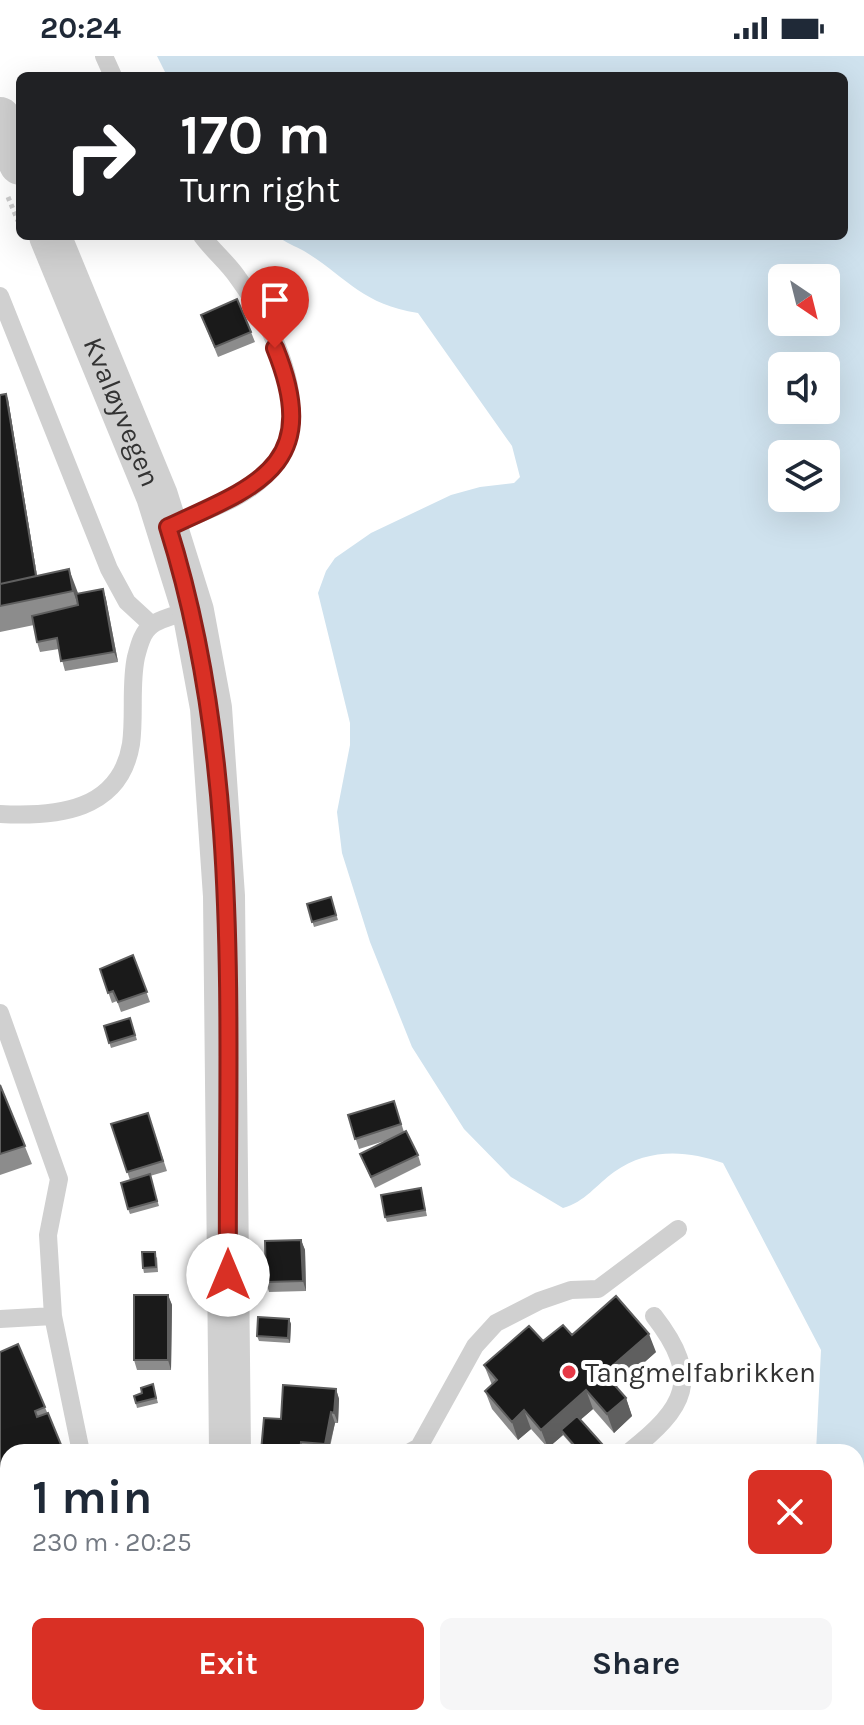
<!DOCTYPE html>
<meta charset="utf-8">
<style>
:root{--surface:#fff;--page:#f6f6f7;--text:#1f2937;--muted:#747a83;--accent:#d93025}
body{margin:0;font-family:Karla,sans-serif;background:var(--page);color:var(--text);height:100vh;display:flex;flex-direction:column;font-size:30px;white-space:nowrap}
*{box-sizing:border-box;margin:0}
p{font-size:26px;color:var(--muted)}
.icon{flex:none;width:44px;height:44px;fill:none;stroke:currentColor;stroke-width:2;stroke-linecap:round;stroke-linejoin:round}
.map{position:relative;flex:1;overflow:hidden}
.side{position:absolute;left:0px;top:1388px;width:864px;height:282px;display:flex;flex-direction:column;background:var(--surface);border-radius:24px 24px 0 0;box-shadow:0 8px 32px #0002}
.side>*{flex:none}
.guide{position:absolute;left:16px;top:16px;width:832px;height:168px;border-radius:12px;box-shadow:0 8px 32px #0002;background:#202124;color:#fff;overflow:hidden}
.needle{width:52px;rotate:145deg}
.fabs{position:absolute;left:768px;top:208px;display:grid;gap:16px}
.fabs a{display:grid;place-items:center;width:72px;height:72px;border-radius:12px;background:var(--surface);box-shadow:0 8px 32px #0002;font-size:40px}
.pin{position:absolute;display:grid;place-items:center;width:68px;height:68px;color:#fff;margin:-82px -34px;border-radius:50% 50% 50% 0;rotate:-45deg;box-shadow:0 0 8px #0007}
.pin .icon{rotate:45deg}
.me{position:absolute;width:88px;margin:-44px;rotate:0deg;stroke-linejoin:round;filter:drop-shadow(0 0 6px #0008)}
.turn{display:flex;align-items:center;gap:28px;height:168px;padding:0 32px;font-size:36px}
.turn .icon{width:104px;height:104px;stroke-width:2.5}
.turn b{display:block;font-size:56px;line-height:68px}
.round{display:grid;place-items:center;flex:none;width:84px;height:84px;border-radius:12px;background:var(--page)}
.head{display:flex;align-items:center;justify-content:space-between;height:136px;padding:0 32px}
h1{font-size:48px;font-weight:700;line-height:60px}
.button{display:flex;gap:16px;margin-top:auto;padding:16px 32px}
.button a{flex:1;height:92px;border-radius:12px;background:var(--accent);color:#fff;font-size:32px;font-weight:700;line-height:92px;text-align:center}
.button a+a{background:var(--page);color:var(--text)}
.status{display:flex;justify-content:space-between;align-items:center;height:56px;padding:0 40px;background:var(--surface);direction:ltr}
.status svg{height:22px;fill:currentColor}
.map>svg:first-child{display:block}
.water{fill:#cfe2ee;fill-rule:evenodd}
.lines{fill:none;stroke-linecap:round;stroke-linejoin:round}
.path{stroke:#cdcdcd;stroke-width:5;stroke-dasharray:4 4;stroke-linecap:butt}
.service{stroke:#d0d0d0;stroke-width:18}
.tertiary{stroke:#d0d0d0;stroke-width:42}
.wall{fill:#8c8c8c}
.shaded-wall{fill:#5f5f5f}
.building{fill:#1a1a1a;stroke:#5f5f5f;stroke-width:2}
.route-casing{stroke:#8d1f18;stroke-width:20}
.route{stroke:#d93025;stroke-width:14}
.poi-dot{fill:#e63946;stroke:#fff;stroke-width:3}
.labels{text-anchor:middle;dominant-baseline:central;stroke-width:8;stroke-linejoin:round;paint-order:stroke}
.street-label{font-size:28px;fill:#333;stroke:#fff}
.poi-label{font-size:28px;fill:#333;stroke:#fff;text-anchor:start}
</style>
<div class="status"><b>20:24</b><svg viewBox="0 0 49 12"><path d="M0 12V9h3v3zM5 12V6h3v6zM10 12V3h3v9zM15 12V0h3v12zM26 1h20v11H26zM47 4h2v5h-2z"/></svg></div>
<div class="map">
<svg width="864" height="1669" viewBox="0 0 864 1669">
<rect width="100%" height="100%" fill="#fff"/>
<!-- water -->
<path class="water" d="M157,0H864V1669H671L670,1662H856V1396H816L821,1294L723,1107C686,1094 648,1092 614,1116C596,1129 585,1146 563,1152L511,1121L464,1073L412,991L370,886L342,797L337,756L350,689V667L318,537L326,515L335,502L371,477L451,439L480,431L514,427L520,421L512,390L418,257C361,248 348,222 304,195C295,190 286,187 277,180H844V20H167ZM782,222H826V266H782ZM782,310H826V354H782ZM782,398H826V442H782Z"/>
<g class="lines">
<!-- path -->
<path class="path" d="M8,141L18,165"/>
<!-- service -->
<path class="service" d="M104,0L113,20
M0,240L109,513L127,546L152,569
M168,471C201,456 246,443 270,415C318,359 275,273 238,222C228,207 213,195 202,180
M0,758C57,761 120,755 131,688C135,659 130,629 136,601C139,590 142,576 152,569C163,561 181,558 193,555
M0,957L59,1123L48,1179L53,1260L81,1396
M0,1263L53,1260
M410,1396L419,1391L475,1290L496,1267L539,1245L571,1234L598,1233L678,1173
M629,1396C685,1352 703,1323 654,1260"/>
<!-- tertiary -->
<g class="tertiary">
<path d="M0,62L20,108"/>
<path id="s1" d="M50,180L157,440L193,555L211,652L224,840L230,1396"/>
<path d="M229,1669L230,1662"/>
</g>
</g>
<!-- wall -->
<path class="wall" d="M205,269L251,276L255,286L218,301Z
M0,339L8,343L37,520L78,538L103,533L106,543L118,606L65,615L59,593L40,596L37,586L34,569L0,576Z
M331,841L338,864L314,871L307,848Z
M133,899L150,946L121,956L117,945L112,947L100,913Z
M130,962L137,984L111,992L104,970Z
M0,1029L32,1108L0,1119Z
M394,1045L404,1076L418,1099L421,1109L375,1132L360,1098L394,1082L359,1093L348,1059Z
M148,1057L167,1115L150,1120L159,1150L130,1158L128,1153L130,1124L111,1068Z
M421,1132L427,1160L387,1166L385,1161Z
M301,1184L305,1194L306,1235L269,1236L266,1226Z
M157,1201L158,1216L144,1217L143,1212Z
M168,1239L172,1249L171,1314H137L134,1304Z
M289,1263L291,1268L290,1287L259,1285L257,1280Z
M572,1279L656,1296L616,1331L626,1342L632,1360L614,1377L593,1353L580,1364L604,1394L601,1396H578L563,1379L548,1392L531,1373L518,1384L492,1353L485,1335L492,1329L484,1309L543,1285Z
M18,1288L64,1396H8V1524L0,1505V1460L3,1458L0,1451V1296Z
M153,1328L158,1347L137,1352L134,1340L142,1337Z
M336,1333L339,1343L338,1367H335L329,1396H262L264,1362L281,1363Z"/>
<!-- shaded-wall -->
<path class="shaded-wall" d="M6,338L8,343L41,544L40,539Z
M69,513L78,537L82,560L73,535Z
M103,533L106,543L118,606L114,596Z
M301,1184L305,1194L306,1235L303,1225Z
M168,1239L172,1249L171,1314L168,1304Z
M289,1263L291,1268L290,1287L288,1282Z
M649,1278L656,1296L611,1336L604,1317Z
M336,1333L339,1343L338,1367L334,1357Z
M586,1334L593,1353L564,1378L561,1374L563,1379L548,1392L541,1374Z
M626,1342L632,1360L614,1377L607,1358Z
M524,1354L531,1373L518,1384L512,1366Z
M331,1356L335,1367L328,1396L325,1388Z
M602,1388L604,1394L601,1396H593Z"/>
<!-- building -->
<path class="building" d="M237,243L251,276L215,291L201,259Z
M6,338L36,520L0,528V339Z
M69,513L73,535L0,550V528Z
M103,533L114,596L61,605L57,582L37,586L32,560L78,549L76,538Z
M331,841L336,859L312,866L307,848Z
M133,899L147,936L118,946L113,935L108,937L100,913Z
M130,962L135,979L109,987L104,970Z
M0,1029L25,1090L0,1098Z
M394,1045L401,1068L355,1083L348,1059Z
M148,1057L163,1105L127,1116L111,1068Z
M406,1075L418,1099L371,1121L360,1098Z
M150,1118L157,1145L128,1153L121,1127Z
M421,1132L425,1154L385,1161L381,1139Z
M301,1184L303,1225L266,1226L265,1185Z
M142,1196H155L156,1211L143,1212Z
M134,1239H168V1304H134Z
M616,1240L649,1278L604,1317L626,1342L607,1358L586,1334L541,1374L524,1354L512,1366L485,1335L497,1324L484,1309L529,1270L543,1285L563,1269L572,1279Z
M258,1261L289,1263L288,1282L257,1280Z
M18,1288L45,1351L35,1355L37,1361L48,1357L64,1396H8V1451L7,1449L1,1451L0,1448V1296Z
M153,1328L156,1342L136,1347L134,1340L142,1337L141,1332Z
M283,1329L336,1333L334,1357L331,1356L325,1388L301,1386L300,1396L261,1395L264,1362L281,1363Z
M577,1360L602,1388L593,1396H580L561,1374Z
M173,1393L174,1396H162Z
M8,1456V1521L0,1502V1460Z"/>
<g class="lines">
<defs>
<path id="route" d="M228,1219C226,970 244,712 168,471C261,429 322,408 275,292"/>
</defs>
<!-- route casing -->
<use href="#route" class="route-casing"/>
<!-- route -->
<use href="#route" class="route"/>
</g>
<!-- markers -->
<circle class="poi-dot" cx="569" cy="1316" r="8"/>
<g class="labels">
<!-- street labels -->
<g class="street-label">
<text stroke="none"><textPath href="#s1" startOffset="190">Kvaløyvegen</textPath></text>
</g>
<!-- poi labels -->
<g class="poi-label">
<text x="585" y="1316">Tangmelfabrikken</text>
</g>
</g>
</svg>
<div class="fabs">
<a><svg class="needle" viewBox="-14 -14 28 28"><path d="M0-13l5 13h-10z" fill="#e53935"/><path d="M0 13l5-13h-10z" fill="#747a83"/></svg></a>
<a><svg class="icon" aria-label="sound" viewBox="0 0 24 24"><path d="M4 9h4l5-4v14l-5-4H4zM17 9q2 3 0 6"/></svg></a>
<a><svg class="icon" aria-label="layers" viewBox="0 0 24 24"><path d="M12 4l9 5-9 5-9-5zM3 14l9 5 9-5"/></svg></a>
</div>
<div class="pin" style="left:275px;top:292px;background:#d93025"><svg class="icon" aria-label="arrive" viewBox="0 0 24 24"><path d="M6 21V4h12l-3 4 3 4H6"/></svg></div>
<svg class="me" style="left:228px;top:1219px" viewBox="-20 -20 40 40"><circle r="19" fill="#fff"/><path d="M0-13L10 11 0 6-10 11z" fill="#d93025"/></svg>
<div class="guide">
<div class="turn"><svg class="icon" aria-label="right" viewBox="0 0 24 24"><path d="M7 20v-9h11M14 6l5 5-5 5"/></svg><div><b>170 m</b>Turn right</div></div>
</div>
<section class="side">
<div class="head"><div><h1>1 min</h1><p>230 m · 20:25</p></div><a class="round" style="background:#d93025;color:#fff"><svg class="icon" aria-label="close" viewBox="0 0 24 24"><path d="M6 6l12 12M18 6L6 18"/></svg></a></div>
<div class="button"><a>Exit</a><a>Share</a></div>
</section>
</div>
